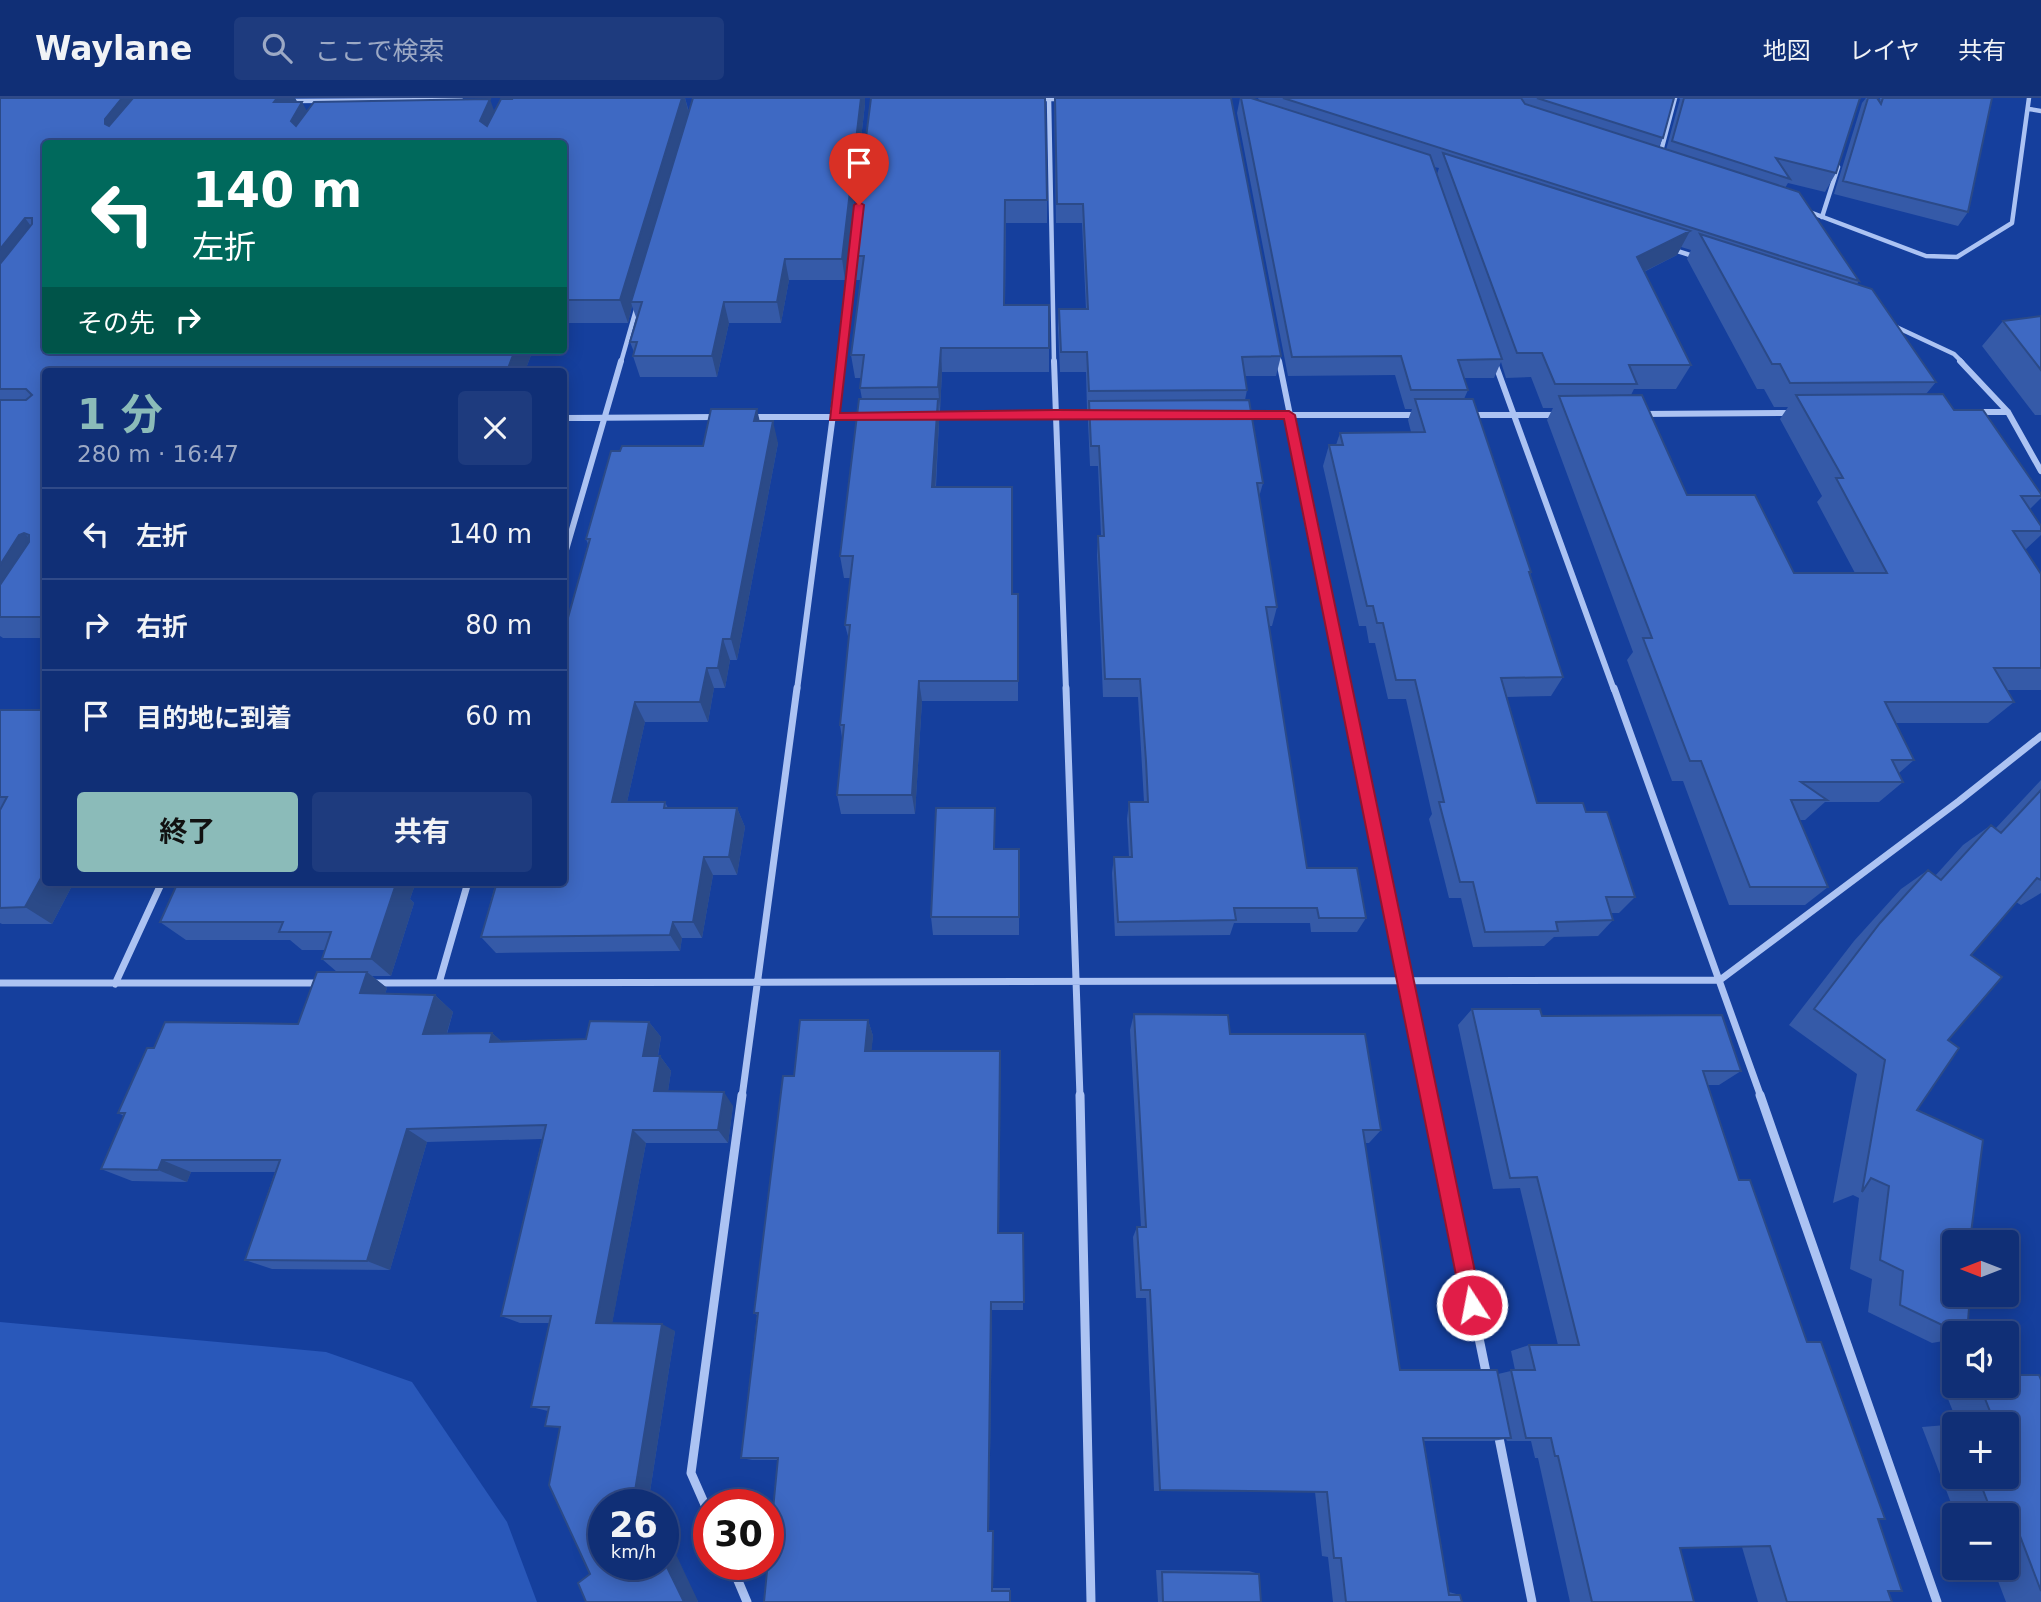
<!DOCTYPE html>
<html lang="ja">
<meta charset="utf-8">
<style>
:root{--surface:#102f76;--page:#1e3b7e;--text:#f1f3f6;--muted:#9ca9c5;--line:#304a88;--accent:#8bbbb9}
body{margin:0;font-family:"DejaVu Sans","Noto Sans JP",sans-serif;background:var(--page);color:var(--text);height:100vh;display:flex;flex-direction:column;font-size:26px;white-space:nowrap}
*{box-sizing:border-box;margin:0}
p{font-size:23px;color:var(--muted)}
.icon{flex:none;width:38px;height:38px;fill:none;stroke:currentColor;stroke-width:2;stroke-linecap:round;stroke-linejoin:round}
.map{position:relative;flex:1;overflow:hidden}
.sheet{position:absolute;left:42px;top:270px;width:525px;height:518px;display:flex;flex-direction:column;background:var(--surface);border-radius:7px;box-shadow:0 4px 18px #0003,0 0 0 2px var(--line)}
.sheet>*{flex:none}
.banner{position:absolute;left:42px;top:42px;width:525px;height:214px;border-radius:7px;box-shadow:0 4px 18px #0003,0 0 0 2px var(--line);background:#00695c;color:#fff;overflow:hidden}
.needle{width:46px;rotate:270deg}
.controls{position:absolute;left:1942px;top:1132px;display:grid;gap:14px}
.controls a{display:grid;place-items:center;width:77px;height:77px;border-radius:7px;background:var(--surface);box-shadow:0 4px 18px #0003,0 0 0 2px var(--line);font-size:35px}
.speed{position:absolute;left:588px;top:1391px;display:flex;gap:14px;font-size:35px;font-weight:700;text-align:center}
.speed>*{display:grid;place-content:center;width:91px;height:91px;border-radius:50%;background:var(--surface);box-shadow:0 4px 18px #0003,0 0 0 2px var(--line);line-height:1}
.speed small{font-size:18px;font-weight:400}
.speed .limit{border:10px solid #d22;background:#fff;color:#111}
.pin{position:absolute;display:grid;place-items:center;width:60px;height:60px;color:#fff;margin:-72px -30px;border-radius:50% 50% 50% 0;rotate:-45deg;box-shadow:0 0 7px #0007}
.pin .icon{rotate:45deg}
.me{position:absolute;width:77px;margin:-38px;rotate:349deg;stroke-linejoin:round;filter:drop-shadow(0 0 5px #0008)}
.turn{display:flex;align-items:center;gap:24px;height:147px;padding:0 35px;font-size:32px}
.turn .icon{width:91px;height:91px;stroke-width:2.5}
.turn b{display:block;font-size:49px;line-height:60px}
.then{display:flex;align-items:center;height:66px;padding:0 35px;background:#0003;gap:14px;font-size:26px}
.round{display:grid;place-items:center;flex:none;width:74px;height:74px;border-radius:7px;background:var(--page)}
.overview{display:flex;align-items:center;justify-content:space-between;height:119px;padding:0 35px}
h1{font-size:42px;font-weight:700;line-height:52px;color:var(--accent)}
.primary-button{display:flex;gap:14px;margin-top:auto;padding:14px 35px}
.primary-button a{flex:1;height:80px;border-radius:7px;background:var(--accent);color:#111;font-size:28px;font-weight:700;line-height:80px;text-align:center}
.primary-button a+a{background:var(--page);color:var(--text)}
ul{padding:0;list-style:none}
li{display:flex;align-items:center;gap:21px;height:91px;padding:0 35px;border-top:2px solid var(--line)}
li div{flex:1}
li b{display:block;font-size:26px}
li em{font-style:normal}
header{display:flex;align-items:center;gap:42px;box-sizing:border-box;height:98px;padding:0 35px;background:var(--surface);border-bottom:2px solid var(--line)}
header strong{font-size:33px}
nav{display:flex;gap:38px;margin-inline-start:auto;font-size:24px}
.search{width:490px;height:63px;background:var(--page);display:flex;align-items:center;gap:18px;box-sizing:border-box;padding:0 24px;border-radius:7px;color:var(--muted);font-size:26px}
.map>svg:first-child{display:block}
.green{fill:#2958ba}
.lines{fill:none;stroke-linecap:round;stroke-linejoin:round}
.street-far3{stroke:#acc3f3;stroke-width:4.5}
.street-far2{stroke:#acc3f3;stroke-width:6}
.street-far1{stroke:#acc3f3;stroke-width:7}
.street{stroke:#acc3f3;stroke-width:9}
.wall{fill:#355aa8;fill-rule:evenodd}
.shaded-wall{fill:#2b4a88}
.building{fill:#3e69c3;stroke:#2b4a88;stroke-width:2}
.route{fill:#e11d48;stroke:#92132f;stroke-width:2}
</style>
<header>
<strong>Waylane</strong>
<div class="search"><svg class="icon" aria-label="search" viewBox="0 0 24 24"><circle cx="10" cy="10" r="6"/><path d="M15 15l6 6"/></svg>ここで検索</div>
<nav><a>地図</a><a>レイヤ</a><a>共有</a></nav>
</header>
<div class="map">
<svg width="2041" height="1504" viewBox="0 0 2041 1504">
<rect width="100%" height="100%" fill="#153f9d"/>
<!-- green -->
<path class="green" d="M0,1224L326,1254L412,1284L507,1424L537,1504H0Z"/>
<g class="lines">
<!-- street-far3 -->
<path class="street-far3" d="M1037,1H1063
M1049,1L1054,264
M288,3L461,2
M2029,11L2041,13
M1660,57L1675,0
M1807,113L1926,158L1957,159L2012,125L2029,0
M1822,119L1838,69
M1671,151L1696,159
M1892,227L1954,256L1962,264
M1278,259L1279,264
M621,264L637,208
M840,264L853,154"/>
<!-- street-far2 -->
<path class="street-far2" d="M1054,263L1066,592
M1279,263L1346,592
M1960,263L2008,314L2041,373
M1495,265L1614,592
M1977,314H2008
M1641,316L1790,315
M1242,317H1419
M1470,317H1559
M931,318L1097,316
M752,319H866
M564,320L716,319
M564,459L621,263
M797,592L840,263"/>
<!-- street-far1 -->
<path class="street-far1" d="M1066,590L1080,999
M1346,590L1430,999
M1614,590L1761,999
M0,885H321
M372,885L1720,882L1959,703L2041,638
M439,885L468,784
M115,886L162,784
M742,999L797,590"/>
<!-- street -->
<path class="street" d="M1080,997L1091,1504
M1429,997L1487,1279
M1760,997L1937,1504
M1498,1335L1532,1504
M709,1416L691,1375L742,997
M731,1466L747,1504"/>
</g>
<!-- wall -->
<path class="wall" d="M0,0H295L297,4L307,13H494L505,1V0H685L689,14L865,6L845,182H789L781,225H729L717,279H640L633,258L634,254L630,244L637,222L632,208L628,225H564V46L46,252H533L525,273H46V540H3L0,538Z
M871,0L1047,102V125H1006L1005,207L1049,250V274H942L940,313H939V324L936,389L1012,496H1018V603H922L915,716H841L837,697L842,640L840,627L849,542L845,527L851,480H844L840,458L862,301L860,290L861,280H855L851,257L861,182H855L851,158Z
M1054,0L1281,258L1276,278H1245L1247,292L1245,302L1263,385L1259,399L1277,509L1272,528H1269L1307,770L1366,820L1357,834H1311L1310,825H1234L1230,837L1115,838L1112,775L1114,759H1129L1127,721L1129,704H1144L1138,599H1103L1097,457L1098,438H1101L1098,368H1090L1088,324L1089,312H1087L1086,274H1060L1058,230L1059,211H1086L1082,125H1056Z
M1240,0H1251L1259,2L1258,0H1674L1663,40L1659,49L1666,52L1680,1L1679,0H1860L1836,75L1825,94L1788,85L1785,90L1859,183L1857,186L1936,284L1926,296L1954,312L2041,396V400L2030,411L2041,428V437L2025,452L2041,476V592H2006L2014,604L1988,625H1896L1914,662L1899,675L1903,684L1879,704H1825L1805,722H1799L1828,789L1805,807H1729L1683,683H1672L1627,562L1633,554L1547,322L1553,310H1543L1531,279L1506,280L1501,264L1494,280H1464L1468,292L1464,301L1531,474L1530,477L1563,579L1551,598L1507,599L1537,705L1586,714L1635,799L1619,815H1611L1613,822L1598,838L1554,839L1544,848L1473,849L1461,800H1449L1429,721L1432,716L1406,601H1388L1375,545H1369L1366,528H1359L1323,368L1329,347H1336L1340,335L1411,334L1408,322L1412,311H1405L1395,277L1288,278L1237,15ZM1434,69L1439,70L1437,76ZM1681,149L1691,152L1687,161L1757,291H1764L1774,309H1788L1780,321L1822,398L1817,404L1855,475H1794L1687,397L1631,297L1634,291H1676L1691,267L1644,174L1677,157Z
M1866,0H1877L1879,3L1880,0H1992L1968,114L1958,128L1834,96L1862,5Z
M2041,218V317H2035L1982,248L2003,223Z
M759,323L778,345L737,562H730L725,590H714L708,624H645L627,704H665L668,710H737L745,729L737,777H713L702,840H682L680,853L496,855L481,839L588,446L586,441L703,348Z
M0,612L46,784H74L52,826H2L0,825Z
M2041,682V795L2021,807L2016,804L1971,857L1948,942L1917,1012L1971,1135L1967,1236H1955V1241L1932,1245L1868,1214L1872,1181L1850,1171L1859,1100L1853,1097L1833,1105L1857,976L1789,927L1854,843L1901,791L1928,772L1935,778L1963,747L1991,727L1995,731Z
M995,730V751H1019V837H933L931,819Z
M178,784H416L410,801L414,805L391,878H372L387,890L385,896L435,897L453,914L447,936L492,935L501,943L586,941L649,924L661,939L658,958H660L671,973L668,993L733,1008L728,1045H646L612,1225L675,1233L649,1400L653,1407H604L698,1503L697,1504H586L590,1476L560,1330L545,1328L548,1313L531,1309L549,1225H520L501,1218L542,1041L427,1044L390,1172L272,1171L245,1162L275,1074H191L187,1084L132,1083L101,1071L124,1018L118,1015L154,950L298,926L337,874L322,861L325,852H302L290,842H186L160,824Z
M1472,911L1542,918L1741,973L1719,987H1708L1739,1082L1807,1244L1878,1421L1888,1493L1892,1504H1758L1742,1449L1680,1450L1694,1504H1570L1538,1360H1535L1531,1343H1507L1506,1341L1492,1343H1424L1449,1494L1460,1497L1462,1504H1333L1328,1459L1322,1458L1315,1394L1154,1393L1146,1200H1136L1133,1139L1137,1129H1141L1130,932L1134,916L1230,936L1381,1032L1369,1045H1365L1400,1272L1498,1276L1515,1272L1511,1253L1529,1247H1558L1520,1090L1493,1091L1458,927Z
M868,922L873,938L871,953H1000L999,1135H1023V1212H992L989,1432H994L993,1490H1010V1504L778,1362H752L741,1360L757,1217L754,1215L794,978Z
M1955,1279V1288H2007L2041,1282V1504H2006L1993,1470H2007V1418H1956L1922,1329L1958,1326L1940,1281ZM1955,1326H2007V1379H1955Z
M1156,1472L1249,1473L1259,1476L1261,1504H1158Z"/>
<!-- shaded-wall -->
<path class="shaded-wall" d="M122,0H143L120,46L105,26V21Z
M277,0H295L299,7L274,4Z
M682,0H685L689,16L631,204L632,208L628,225L620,202Z
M861,0H865V6L845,182L842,161Z
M490,1L498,24L489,46L480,23Z
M302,4L314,26L302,45L291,23Z
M25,120L42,143L0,197V151Z
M1690,133L1677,157L1625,183L1637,159Z
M785,161L789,182L781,225L777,204Z
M724,204L729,225L717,279L712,258Z
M941,250L942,274L940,313L938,289Z
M142,252H171L157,272Z
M515,252H533L525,273H507Z
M938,301L939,324L934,412L932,389Z
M757,311L762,333L754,323Z
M773,323L778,345L737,562L731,541Z
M24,435L46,456L0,519V467L19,437Z
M723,541L730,562L725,590L718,570Z
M707,570L714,590L708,624L700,604Z
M919,583L922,603L915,716L912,697Z
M635,604L645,624L623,722L612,704Z
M737,710L745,729L737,777L729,759Z
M704,759L713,777L702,840L693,824Z
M46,771V784H74L52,826L25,809Z
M391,784H416L410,801L414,805L391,878L371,861Z
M673,824L682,840L680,853L670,837Z
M367,874L387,890L380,911L360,895Z
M435,897L453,914L442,951L423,936Z
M868,922L873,938L870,968L865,953Z
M649,924L661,939L655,973L643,958Z
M492,935L509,950L490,944Z
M1000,953L1001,968L999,1145L998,1135Z
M660,958L671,973L666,1007L654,993Z
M724,994L733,1008L728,1045L718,1032Z
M407,1031L427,1044L390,1172L367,1163Z
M633,1032L646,1045L611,1232L596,1225Z
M162,1062L191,1074L187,1084L158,1072Z
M991,1204L992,1212L989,1432L988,1433Z
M662,1226L675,1233L649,1400L653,1407H638L634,1399Z
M663,1429L698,1503L697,1504H684L663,1461Z
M994,1432L993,1490L992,1493L993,1433Z"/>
<!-- building -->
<path class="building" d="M0,0H122L105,21V26L109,28L133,0H277L274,4H302L291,23L296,28L314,4L490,1L480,23L487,28L501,1H513L511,0H682L620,202H564V46H46V252H142L145,256L152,252H380L385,256L390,252H515L507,273H46V519H0V487L29,444V437L24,435L19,437L0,467V302H26L32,297L26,291H0V166L32,126V120H25L0,151Z
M693,0H861L842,161H785L777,204H724L712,258H633L637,244H630L642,204H631Z
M871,0H1045L1047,102H1005L1004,207H1049V250H941L938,289L860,290L864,257H851L864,158H851Z
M1055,0H1231L1281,258L1242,259L1247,292L1089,293L1087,254H1061L1059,211H1088L1083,106H1057Z
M1241,0H1251L1430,57L1502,261L1458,262L1468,292H1411L1401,258L1292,259Z
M1283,0H1521L1525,6L1799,94L1859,183Z
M1537,0H1674L1663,40Z
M1684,0H1860L1836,75L1776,60L1790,81L1672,43Z
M1868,0H1877L1881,6L1883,0H1992L1968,114L1843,83Z
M1443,55L1690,133L1637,159L1691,267H1629L1637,286H1555L1542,255H1517Z
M1700,136L1872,191L1936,284L1790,285L1780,266H1772Z
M2041,218V272L2003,223Z
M1943,296L1954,312H1983L2041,396V398H2021L2041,428V433H2013L2041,476V570H1994L2014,604H1885L1914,662H1892L1903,684H1801L1827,702H1791L1828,789H1750L1701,663H1690L1643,540H1652L1559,298L1642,297L1687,397H1755L1794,475H1887L1836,380H1843L1796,297Z
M859,301H938L932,389H1012V496H1018V583H919L912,697H837L844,627H840L850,527H845L853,458H840Z
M1415,301H1473L1531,474H1529L1563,579L1501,580L1537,705H1583L1586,714H1607L1635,799H1606L1613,822L1556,824L1558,833L1485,834L1473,784H1460L1439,704H1444L1415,582H1396L1383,525H1377L1373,508H1367L1329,347H1343L1340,335L1425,334Z
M1249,302L1263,385H1257L1277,509H1266L1307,770H1357L1366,820H1319L1317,810H1234L1236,822L1118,824L1114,759H1132L1129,704H1148L1146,663L1140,581H1105L1098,438H1104L1099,348H1091L1089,303Z
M711,311H757L754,323H773L731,541H723L718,570H707L700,604H635L612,704H665L664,710H737L729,759H704L693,824H673L670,837L481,839L497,784H564V534L590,441H586L611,353H620L622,348H703Z
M0,612H46V771L25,809L0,810V712L7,699H0Z
M2041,692V782L2037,780L1971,857L2002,879L1948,942L1959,950L1917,1012L1983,1042L1971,1135L1975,1137L1974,1144H1955V1197H1970L1967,1236H1961L1900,1207L1903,1173L1880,1162L1889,1088L1871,1080L1862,1094L1885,962L1814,911L1880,825L1928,772L1941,782L1991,727L2001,735Z
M936,710H995L994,751H1019V819H931Z
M178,784H391L390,786H396L371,861H322L331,834H279L283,824H160Z
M317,874H367L360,895L435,897L423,936L492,935L490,944L586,941L590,923L649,924L643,958H660L654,993L724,994L718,1032H633L596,1225L662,1226L634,1399L638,1407H604V1466H663V1461L684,1504H586L578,1485L590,1476L549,1387L560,1329L545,1328L549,1309H531L551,1218H501L546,1027L407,1031L367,1163L245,1162L280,1062H162L158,1072L101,1071L125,1015H118L147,950H154L165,924L298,926Z
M1472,911H1540L1542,918L1722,917L1741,973H1703L1739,1082H1750L1807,1244H1821L1885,1421H1878L1902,1493H1888L1892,1504H1787L1770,1448L1680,1450L1694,1504H1592L1558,1358H1555L1551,1340H1526L1511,1272H1535L1529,1247H1579L1537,1079L1510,1080Z
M1134,916L1228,917L1230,936H1365L1381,1032H1363L1400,1272H1497L1511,1340H1423L1449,1497H1460L1462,1504H1346L1341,1460H1334L1327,1394L1160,1392L1150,1192H1141L1137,1129H1146Z
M800,922H868L865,953H1000L998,1135H1023L1024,1204H991L988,1433H993L992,1493H1010V1504H764L778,1360H741L758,1215H754L783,978H794Z
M2007,1277H2039L2041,1282V1493L2020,1438H2007V1418H1993L1978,1379H2007V1326H1957H1995L1980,1288H2007Z
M1162,1474L1259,1476L1261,1504H1163Z"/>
<!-- route -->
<path class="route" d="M859,104L864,107L840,315L1055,312L1289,313L1295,317L1482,1207L1479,1214L1472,1217L1465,1214L1462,1207L1284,321L830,322L854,107Z"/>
</svg>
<div class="controls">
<a><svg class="needle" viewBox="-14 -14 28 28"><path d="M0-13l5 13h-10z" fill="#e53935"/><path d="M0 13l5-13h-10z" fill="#9ca9c5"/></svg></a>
<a><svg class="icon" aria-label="sound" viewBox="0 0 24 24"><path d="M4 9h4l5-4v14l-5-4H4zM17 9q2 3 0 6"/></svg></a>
<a>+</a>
<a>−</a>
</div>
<div class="speed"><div>26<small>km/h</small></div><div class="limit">30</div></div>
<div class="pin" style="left:859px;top:107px;background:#d93025"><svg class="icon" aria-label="arrive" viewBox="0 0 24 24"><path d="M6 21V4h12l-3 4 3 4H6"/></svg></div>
<svg class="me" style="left:1472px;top:1207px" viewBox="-20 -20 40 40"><circle r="17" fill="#e11d48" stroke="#fff" stroke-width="3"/><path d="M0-11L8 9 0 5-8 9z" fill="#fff"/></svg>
<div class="banner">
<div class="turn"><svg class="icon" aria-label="left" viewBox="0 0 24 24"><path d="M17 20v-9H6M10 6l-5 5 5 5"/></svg><div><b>140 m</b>左折</div></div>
<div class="then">その先<svg class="icon" aria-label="right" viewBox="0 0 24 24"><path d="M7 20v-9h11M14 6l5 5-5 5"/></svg></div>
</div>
<section class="sheet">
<div class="overview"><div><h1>1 分</h1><p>280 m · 16:47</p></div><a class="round"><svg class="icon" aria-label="close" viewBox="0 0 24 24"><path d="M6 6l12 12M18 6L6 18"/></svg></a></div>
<ul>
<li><svg class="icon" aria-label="left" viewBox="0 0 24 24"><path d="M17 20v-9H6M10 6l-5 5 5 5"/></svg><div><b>左折</b></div><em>140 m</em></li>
<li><svg class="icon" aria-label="right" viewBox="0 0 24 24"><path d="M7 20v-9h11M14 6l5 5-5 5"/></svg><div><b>右折</b></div><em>80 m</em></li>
<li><svg class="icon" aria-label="arrive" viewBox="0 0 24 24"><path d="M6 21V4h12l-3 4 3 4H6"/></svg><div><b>目的地に到着</b></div><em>60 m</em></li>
</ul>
<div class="primary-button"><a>終了</a><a>共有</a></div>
</section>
</div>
